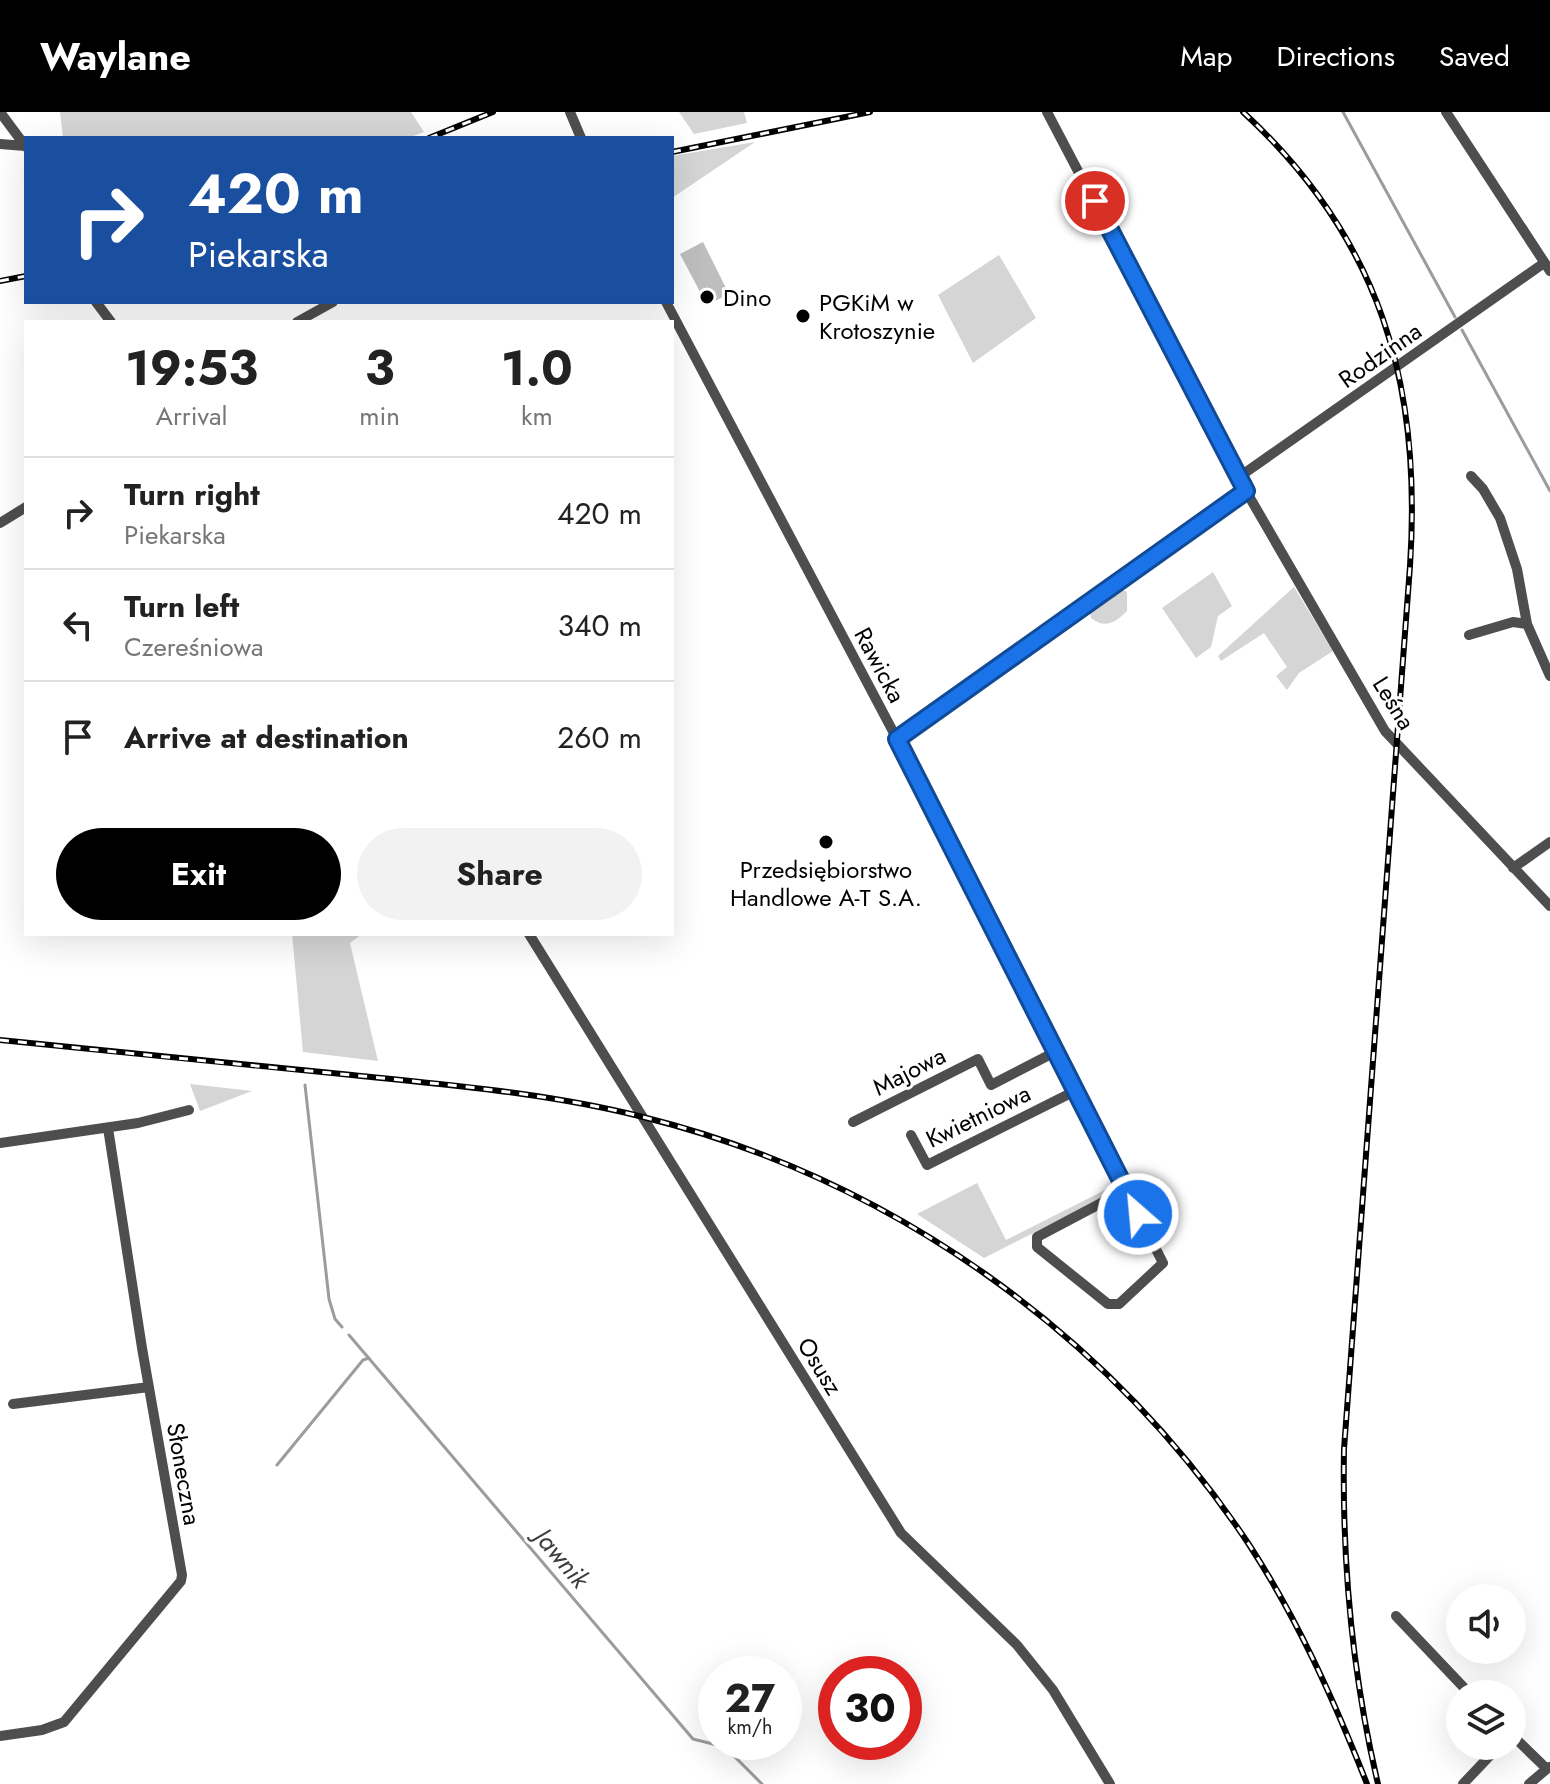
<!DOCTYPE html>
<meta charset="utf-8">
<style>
:root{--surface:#fff;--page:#f2f2f2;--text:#222;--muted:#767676;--line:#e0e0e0;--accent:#000}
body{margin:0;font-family:Jost,sans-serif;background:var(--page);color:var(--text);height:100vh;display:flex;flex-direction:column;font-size:30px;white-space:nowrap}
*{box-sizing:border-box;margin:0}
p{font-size:26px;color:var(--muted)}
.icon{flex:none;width:44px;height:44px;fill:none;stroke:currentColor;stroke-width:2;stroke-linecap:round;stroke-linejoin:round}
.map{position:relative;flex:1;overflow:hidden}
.side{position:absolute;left:24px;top:208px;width:650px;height:616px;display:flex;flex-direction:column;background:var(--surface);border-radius:0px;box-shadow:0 8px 32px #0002}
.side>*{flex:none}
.guide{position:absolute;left:24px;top:24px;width:650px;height:168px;border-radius:0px;box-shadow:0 8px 32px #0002;background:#1a4fa0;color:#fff;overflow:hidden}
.fabs{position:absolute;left:1446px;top:1472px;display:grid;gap:16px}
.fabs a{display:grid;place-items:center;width:80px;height:80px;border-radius:50%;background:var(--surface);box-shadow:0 8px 32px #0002;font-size:40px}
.speed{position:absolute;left:698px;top:1544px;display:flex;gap:16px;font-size:40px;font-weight:700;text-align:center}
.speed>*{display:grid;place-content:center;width:104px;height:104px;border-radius:50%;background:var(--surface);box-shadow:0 8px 32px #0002;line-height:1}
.speed small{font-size:20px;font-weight:400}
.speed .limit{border:12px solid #d22;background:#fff;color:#111}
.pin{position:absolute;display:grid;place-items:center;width:68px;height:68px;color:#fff;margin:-34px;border:4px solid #fff;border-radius:50%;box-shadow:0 2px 8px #0007}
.me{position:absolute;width:88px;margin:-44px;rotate:333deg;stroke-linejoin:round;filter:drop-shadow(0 0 6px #0008)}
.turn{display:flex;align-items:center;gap:28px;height:168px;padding:0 32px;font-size:36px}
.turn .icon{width:104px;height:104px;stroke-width:2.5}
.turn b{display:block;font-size:56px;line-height:68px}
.eta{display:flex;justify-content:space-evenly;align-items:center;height:136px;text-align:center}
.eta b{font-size:48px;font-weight:700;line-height:56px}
.button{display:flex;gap:16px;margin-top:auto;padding:16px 32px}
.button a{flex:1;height:92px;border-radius:48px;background:var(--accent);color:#fff;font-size:32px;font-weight:700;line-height:92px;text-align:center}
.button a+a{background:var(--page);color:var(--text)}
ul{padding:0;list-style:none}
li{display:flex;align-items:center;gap:24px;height:112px;padding:0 32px;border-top:2px solid var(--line)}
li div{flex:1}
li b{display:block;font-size:30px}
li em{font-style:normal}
header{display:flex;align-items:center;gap:48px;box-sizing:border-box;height:112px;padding:0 40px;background:var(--accent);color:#fff}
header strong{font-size:38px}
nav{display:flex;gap:44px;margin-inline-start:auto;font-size:28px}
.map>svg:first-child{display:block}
.green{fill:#d5d5d5}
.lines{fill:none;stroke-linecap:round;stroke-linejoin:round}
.stream{stroke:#9c9c9c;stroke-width:3}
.building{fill:#bebebe}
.minor{stroke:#4e4e4e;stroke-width:10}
.rail-casing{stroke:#000;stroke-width:6}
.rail{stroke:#fff;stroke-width:3;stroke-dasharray:9;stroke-linecap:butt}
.route-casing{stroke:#114b97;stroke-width:20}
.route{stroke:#1a73e8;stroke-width:14}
.poi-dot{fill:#000;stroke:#fff;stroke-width:3}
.labels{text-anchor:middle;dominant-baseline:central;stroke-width:6;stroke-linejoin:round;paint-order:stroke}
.poi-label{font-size:24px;fill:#000;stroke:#fff;text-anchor:start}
.street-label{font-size:24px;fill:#000;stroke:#fff}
.water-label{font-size:26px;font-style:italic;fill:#3d3d3d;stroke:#fff}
</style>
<header>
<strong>Waylane</strong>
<nav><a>Map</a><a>Directions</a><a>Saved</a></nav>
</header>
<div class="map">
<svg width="1550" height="1672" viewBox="0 0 1550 1672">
<rect width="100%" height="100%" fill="#fff"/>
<!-- green -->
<path class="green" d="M60,0H411L424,20L408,26H63Z
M679,0H744L747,11L694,22Z
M755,30L672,86V44Z
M999,143L1036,206L973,251L938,183Z
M1213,460L1232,494L1218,504L1211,535L1196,546L1162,496Z
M1117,475L1127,480V499C1115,511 1105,517 1091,506L1089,496Z
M1294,475L1333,539L1299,561L1287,578L1276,564L1287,555L1264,521L1221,549L1218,544Z
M292,822H362L350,831L378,949L303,940Z
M190,972L252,979L200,999Z
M977,1071L1006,1128L1111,1075L1114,1080L984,1146L917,1102Z"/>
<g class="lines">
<!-- stream -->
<path class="stream" d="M1343,0L1455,205
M1462,218L1550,379
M305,973L329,1187L335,1207L342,1215
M349,1223L693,1627L725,1635L762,1672
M277,1353L363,1248L369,1246"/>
</g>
<!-- building -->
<path class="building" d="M703,130L729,182L707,193L680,142Z"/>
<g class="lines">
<!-- minor -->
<path class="minor" d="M0,0L26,35
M570,0L581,26
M1047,0L1246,379L1385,619L1550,794
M1446,0L1550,159
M0,32L25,34
M96,190L111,210
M666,190L897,627L1163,1151L1119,1192H1108L1037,1135V1125L1126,1078
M297,210L333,190
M1471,364L1483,377L1500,406L1517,457L1527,512L1550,564
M1239,365L1544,151
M0,411L26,395
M1469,523L1513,510L1527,512
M897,627L1246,379
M1513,756L1550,730
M529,822L901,1421L1017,1533L1053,1578L1110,1672
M853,1010L978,947L991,973L1055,940
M911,1023L927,1053L1075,979
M0,1031L138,1011L189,998
M13,1292L149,1275
M1396,1504L1470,1582
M1512,1623L1547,1657
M0,1624L42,1618L64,1610L181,1469L182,1463L142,1236L108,1016
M1463,1672L1499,1634
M1529,1672L1549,1655"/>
<defs>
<path id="rail" d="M1243,0C1381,127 1422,272 1410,454L1344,1337C1342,1450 1352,1562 1378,1672
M429,26L493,0
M672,40L870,0
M0,169L26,164
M0,928C117,940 234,952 352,963C449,973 548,981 643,1005C889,1066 1107,1220 1248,1431C1297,1506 1334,1588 1367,1672"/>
</defs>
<!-- rail casing -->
<use href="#rail" class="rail-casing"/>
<!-- rail -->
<use href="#rail" class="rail"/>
</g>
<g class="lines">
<defs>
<path id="route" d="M1095,89L1246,379L897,627L1138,1102"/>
</defs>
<!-- route casing -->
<use href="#route" class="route-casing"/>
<!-- route -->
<use href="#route" class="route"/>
</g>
<!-- markers -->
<g class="poi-dot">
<circle cx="707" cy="185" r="8"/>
<circle cx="803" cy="204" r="8"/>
<circle cx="826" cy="730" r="8"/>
</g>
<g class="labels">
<!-- poi labels -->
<g class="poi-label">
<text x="723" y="185">Dino</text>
<text x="819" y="190">PGKiM w<tspan x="819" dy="28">Krotoszynie</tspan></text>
<text x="826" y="757" text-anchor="middle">Przedsiębiorstwo<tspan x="826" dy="28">Handlowe A-T S.A.</tspan></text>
</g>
<!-- street labels -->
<g class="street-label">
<text transform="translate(1380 243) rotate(-35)">Rodzinna</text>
<text transform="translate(880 553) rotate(62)">Rawicka</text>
<text transform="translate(1394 591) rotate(58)">Leśna</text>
<text transform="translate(909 959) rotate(-27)">Majowa</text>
<text transform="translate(978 1004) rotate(-26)">Kwietniowa</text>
<text transform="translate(820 1254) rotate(58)">Osusz</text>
<text transform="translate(184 1362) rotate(80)">Słoneczna</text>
</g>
<!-- water labels -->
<g class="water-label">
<text transform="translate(562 1446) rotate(50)">Jawnik</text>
</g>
</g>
</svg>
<div class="fabs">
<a><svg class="icon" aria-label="sound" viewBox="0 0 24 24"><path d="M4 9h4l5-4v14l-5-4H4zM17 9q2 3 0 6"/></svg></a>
<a><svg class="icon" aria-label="layers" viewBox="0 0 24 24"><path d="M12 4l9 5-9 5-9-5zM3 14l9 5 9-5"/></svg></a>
</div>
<div class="speed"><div>27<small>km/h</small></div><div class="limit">30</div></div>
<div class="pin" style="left:1095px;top:89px;background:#d93025"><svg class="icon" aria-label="arrive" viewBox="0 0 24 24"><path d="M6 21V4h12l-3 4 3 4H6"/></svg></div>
<svg class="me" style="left:1138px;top:1102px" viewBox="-20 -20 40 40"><circle r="17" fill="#1a73e8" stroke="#fff" stroke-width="3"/><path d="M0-11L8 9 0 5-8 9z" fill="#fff"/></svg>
<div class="guide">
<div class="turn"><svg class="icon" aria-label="right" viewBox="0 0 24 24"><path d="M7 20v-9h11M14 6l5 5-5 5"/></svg><div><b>420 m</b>Piekarska</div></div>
</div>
<section class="side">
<div class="eta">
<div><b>19:53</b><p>Arrival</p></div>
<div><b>3</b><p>min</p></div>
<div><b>1.0</b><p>km</p></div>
</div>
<ul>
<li><svg class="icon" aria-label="right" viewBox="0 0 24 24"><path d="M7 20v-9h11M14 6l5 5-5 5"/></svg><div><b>Turn right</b><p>Piekarska</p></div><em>420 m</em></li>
<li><svg class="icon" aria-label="left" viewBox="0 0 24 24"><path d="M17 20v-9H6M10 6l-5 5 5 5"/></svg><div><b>Turn left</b><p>Czereśniowa</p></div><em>340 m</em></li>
<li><svg class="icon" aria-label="arrive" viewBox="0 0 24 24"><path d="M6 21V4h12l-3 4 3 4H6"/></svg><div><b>Arrive at destination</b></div><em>260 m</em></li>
</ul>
<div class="button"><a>Exit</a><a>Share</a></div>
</section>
</div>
